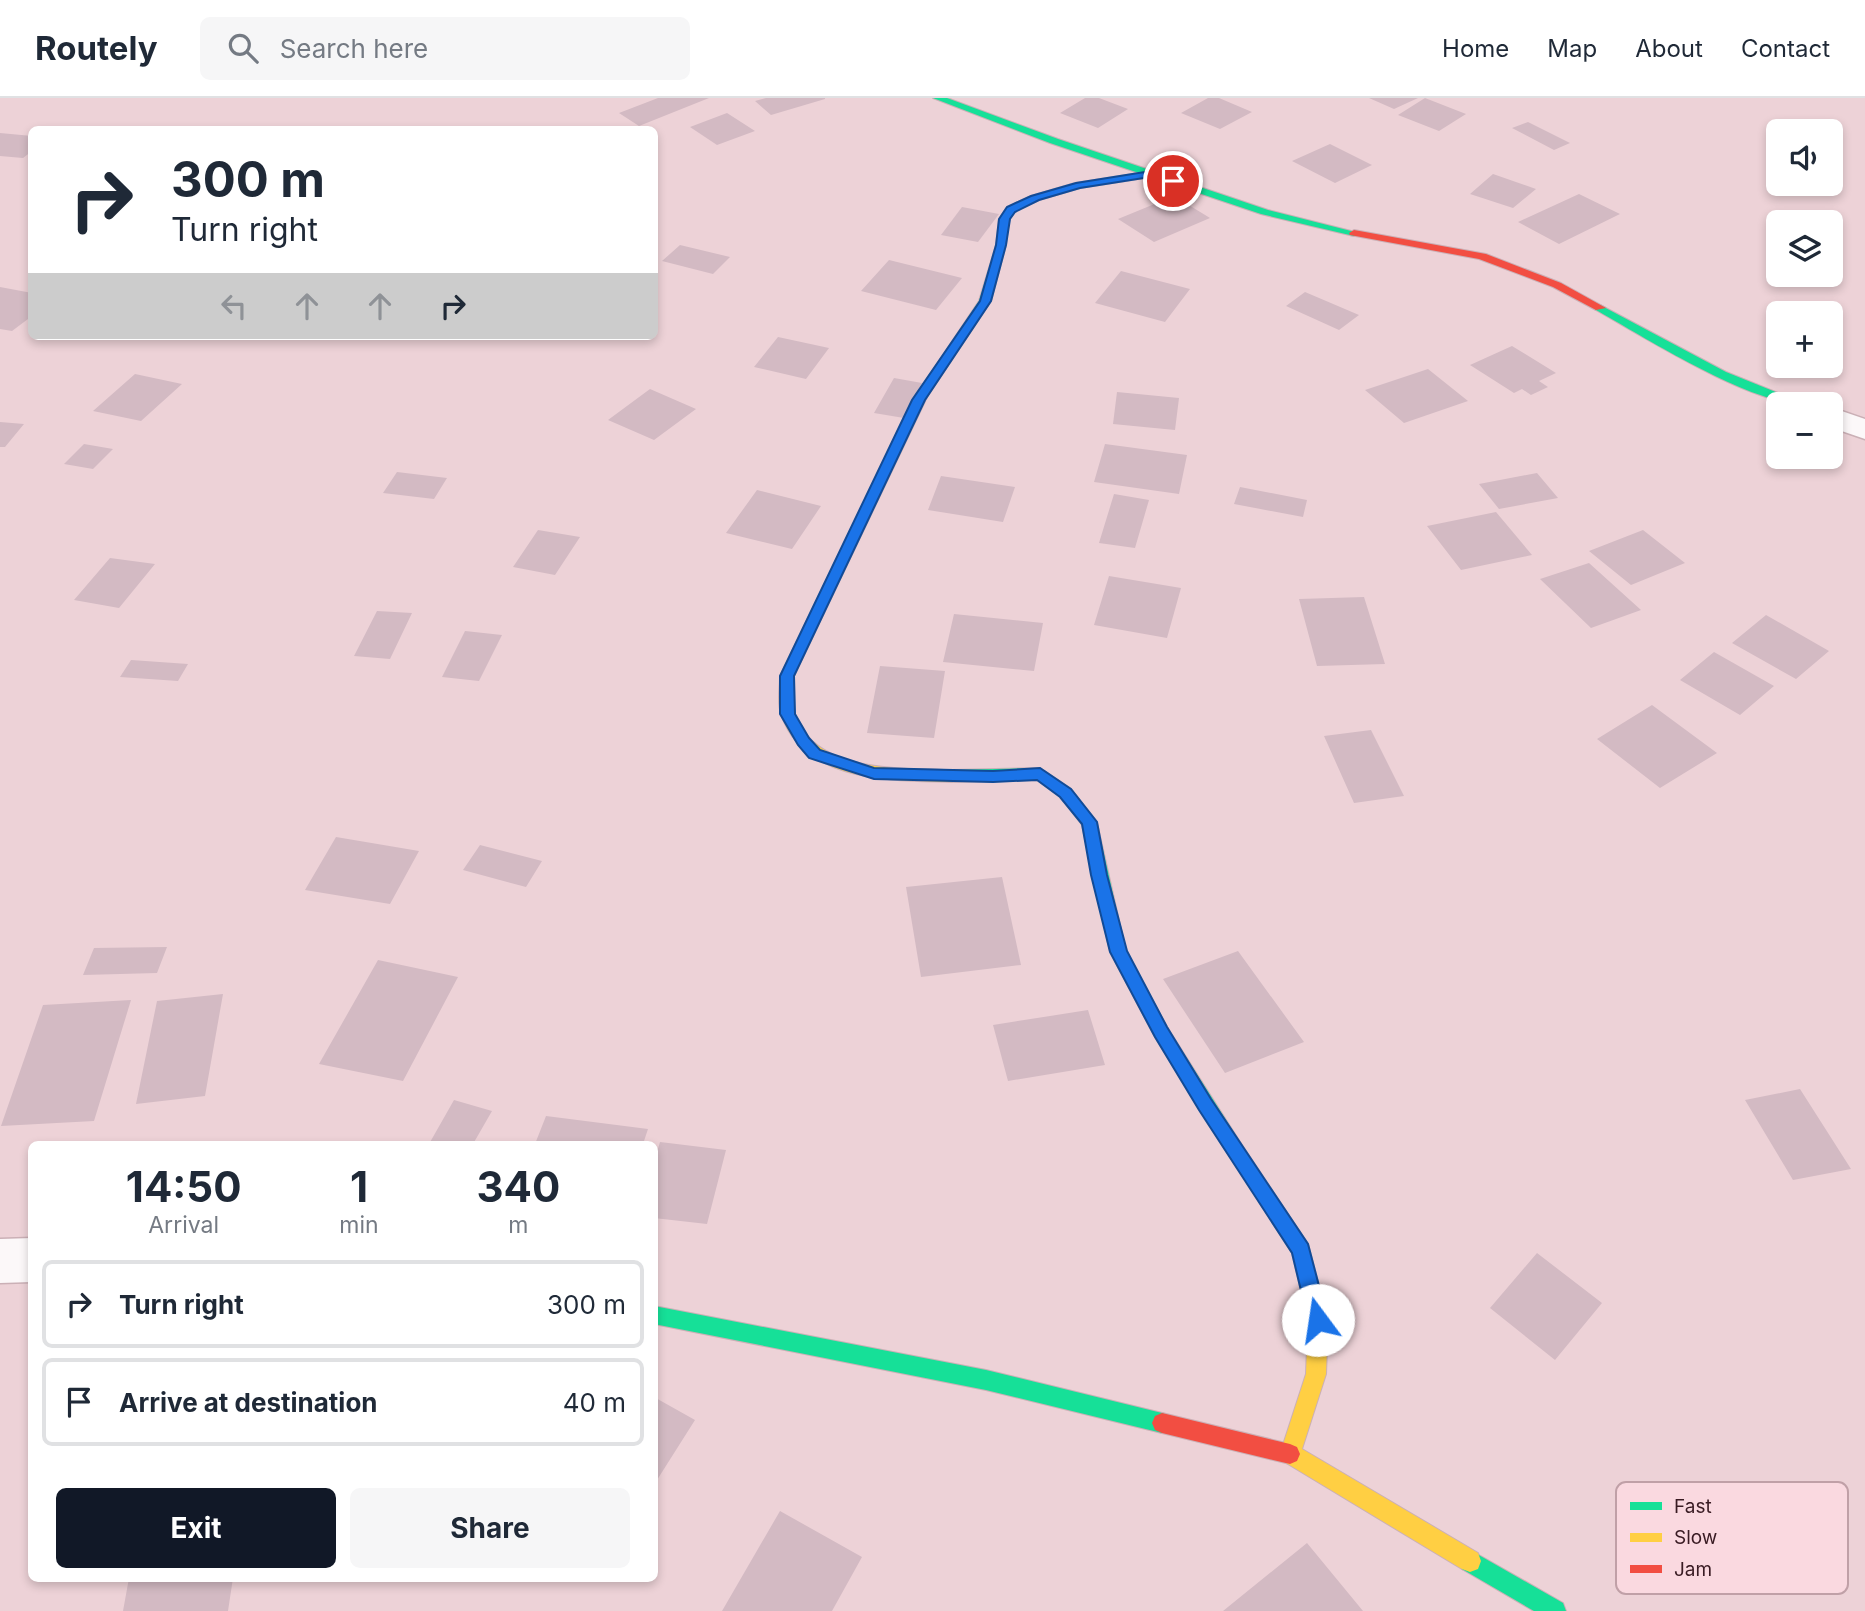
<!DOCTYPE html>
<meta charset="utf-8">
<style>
:root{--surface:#fff;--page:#f6f6f7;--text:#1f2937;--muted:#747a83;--line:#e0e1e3;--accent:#111827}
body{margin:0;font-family:Inter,sans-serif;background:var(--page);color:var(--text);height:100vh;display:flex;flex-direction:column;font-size:26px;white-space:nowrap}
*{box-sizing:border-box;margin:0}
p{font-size:23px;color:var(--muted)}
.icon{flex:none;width:38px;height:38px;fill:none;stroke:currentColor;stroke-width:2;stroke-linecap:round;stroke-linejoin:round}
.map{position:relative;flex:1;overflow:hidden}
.details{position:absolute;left:28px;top:1043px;width:630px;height:441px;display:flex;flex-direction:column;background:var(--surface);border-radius:10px;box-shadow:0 4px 10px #0003}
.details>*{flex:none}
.hud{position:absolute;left:28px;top:28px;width:630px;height:214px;border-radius:10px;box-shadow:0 4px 10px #0003;background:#fff;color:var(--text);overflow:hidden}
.controls{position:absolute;left:1766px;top:21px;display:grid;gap:14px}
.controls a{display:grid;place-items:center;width:77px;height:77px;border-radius:10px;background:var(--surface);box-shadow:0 4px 10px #0003;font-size:35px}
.pin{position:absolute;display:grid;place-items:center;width:60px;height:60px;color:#fff;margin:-30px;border:4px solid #fff;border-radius:50%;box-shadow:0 2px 7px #0007}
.me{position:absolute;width:77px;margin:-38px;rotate:346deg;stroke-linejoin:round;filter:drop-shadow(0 0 5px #0008)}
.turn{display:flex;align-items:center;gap:24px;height:147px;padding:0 28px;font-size:32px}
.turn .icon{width:91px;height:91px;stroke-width:2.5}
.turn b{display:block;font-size:49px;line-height:60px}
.lanes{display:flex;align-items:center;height:66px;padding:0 28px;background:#0003;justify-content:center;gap:35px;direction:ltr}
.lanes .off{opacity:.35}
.eta{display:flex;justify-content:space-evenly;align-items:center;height:119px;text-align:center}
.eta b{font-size:42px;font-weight:700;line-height:49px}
.action{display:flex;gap:14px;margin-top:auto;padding:14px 28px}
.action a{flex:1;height:80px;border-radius:10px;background:var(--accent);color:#fff;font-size:28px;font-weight:700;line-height:80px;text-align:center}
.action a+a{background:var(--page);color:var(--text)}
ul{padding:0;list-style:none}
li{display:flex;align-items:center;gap:21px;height:88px;margin:0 14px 10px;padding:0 14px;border:4px solid var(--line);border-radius:10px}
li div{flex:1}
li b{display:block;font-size:26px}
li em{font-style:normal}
header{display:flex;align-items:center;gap:42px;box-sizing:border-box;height:98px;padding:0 35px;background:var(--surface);border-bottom:2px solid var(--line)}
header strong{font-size:33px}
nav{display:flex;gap:38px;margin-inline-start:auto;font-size:24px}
.search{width:490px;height:63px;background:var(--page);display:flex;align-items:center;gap:18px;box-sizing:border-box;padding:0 24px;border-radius:10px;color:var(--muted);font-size:26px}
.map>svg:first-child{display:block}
.building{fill:#d3bac3}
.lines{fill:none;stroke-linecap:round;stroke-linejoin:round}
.street-casing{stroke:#cbb0b6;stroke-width:3}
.fast-casing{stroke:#cbb0b6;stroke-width:2}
.slow-casing{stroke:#cbb0b6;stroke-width:2}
.jam-casing{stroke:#cbb0b6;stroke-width:2}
.street{fill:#fcf8f9;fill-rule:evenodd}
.fast{fill:#16e098;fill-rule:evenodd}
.slow{fill:#ffcf43;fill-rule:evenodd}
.jam{fill:#f24e42;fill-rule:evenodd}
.route{fill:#1a73e8;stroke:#114b97;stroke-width:2}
.key{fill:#fad9e0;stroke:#c0a0a7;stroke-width:2}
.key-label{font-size:19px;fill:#391b23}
</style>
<header>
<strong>Routely</strong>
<div class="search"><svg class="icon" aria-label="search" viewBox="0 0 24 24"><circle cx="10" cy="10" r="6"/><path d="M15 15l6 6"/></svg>Search here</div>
<nav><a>Home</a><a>Map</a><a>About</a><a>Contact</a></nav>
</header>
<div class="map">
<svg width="1865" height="1513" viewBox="0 0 1865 1513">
<rect width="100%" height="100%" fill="#edd2d7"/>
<!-- building -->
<path class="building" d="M658,0H709L639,28L619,15Z
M766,0H825V1L771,17L755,3Z
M1085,0H1099L1128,11L1098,30L1060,15Z
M1208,0H1219L1252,14L1220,31L1181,15Z
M1369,0H1418L1394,11Z
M1425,0L1466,16L1439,33L1398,17Z
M727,15L755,33L717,47L690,29Z
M1528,24L1570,45L1554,52L1512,30Z
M0,35L32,38V53L23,60L0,58Z
M1330,46L1372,67L1335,85L1292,63Z
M1493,76L1536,91L1513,110L1470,96Z
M1579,96L1620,116L1559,146L1518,124Z
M1174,98L1210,120L1154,144L1118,121Z
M962,109L999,116L978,144L941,137Z
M680,147L730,159L713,176L662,163Z
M889,162L962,180L936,212L861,193Z
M1121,173L1190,191L1165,224L1095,205Z
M0,189L32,195V218L12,233L0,231Z
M1305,194L1359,217L1339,232L1286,208Z
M778,239L829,250L806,281L754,269Z
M1512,248L1556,275L1539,283L1548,289L1531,297L1522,291L1514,295L1470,267Z
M1428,271L1468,303L1404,325L1365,292Z
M135,276L182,286L141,323L93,313Z
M894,280L922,285L904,320L874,315Z
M650,291L696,311L654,342L608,322Z
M1117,294L1179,300L1175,332L1113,326Z
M0,324L24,326L5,349H0Z
M84,346L113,351L93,371L64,366Z
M1105,346L1187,357L1179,396L1094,384Z
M397,374L447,380L434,401L383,395Z
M1537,375L1558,400L1499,411L1479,386Z
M941,378L1015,389L1003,424L928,412Z
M1240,389L1307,402L1303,419L1234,406Z
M757,392L821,408L792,451L726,435Z
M1114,396L1149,402L1135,450L1099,445Z
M1496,414L1532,457L1461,472L1427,428Z
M538,432L580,439L555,477L513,469Z
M1643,432L1685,465L1631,487L1589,453Z
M110,460L155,466L119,510L74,502Z
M1589,465L1641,512L1591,530L1540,481Z
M1109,478L1181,490L1167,540L1094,527Z
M1364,499L1385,566L1317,568L1299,501Z
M377,513L412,515L390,561L354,558Z
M954,516L1043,525L1034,573L943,564Z
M1766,517L1829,553L1796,581L1732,545Z
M465,533L502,537L479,583L442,579Z
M1714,554L1774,588L1740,617L1680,582Z
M131,562L188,566L178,583L120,579Z
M880,568L945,573L934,640L867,635Z
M1652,607L1717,655L1660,690L1597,641Z
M1371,632L1404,698L1354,705L1324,638Z
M336,739L419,753L390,806L305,792Z
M480,747L542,763L526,789L463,772Z
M1002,779L1021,867L921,879L906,789Z
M167,849L157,875L83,877L94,850Z
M1238,853L1304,944L1225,975L1163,881Z
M378,862L458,879L403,983L319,966Z
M223,896L205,998L136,1006L157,903Z
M131,902L94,1023L1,1028L43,907Z
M1088,912L1105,967L1008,983L993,927Z
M1800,991L1851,1071L1793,1082L1745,1002Z
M454,1002L492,1013L473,1046H429Z
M546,1018L648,1031L643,1046H535Z
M660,1044L726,1052L707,1126L654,1120V1064Z
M1537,1155L1602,1205L1555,1262L1490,1210Z
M654,1299L695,1322L657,1382L654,1381Z
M780,1413L862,1459L832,1513H722Z
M1307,1445L1363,1513H1223Z
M129,1480H233L228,1513H123Z"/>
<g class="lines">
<defs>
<path id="street" d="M1830,309L1865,321V341L1830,329Z
M32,1140V1184L0,1185V1141Z"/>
<path id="fast" d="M933,0H947L1058,41L1268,112L1359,135L1354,138L1261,116L1151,79L1080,90L1039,102L1015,113L1009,121L1006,147L991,203L925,302H917L915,299L979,203L996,147L999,121L1007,109L1031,98L1075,85L1139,75L1050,45Z
M1600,207L1726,274L1805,306C1753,308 1644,239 1596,212L1594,210Z
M1040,670L1071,691L1097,725L1126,854L1167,929L1240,1044L1243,1050L1240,1056L1234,1058L1228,1056L1155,939L1110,854L1082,727L1061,699L1037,682L951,684L943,678L951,672Z
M654,1208L986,1272L1162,1315L1169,1318L1172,1325L1169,1332L1162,1335L986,1292L654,1226Z
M1470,1452L1563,1505L1566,1513H1534L1462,1471L1459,1463L1462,1455Z"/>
<path id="slow" d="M921,295L927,299L794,578C794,590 792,604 795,616C810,662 866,669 908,671C924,672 942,670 956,674L959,678L951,684C892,682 804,685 781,616C777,604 780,590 780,578L915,299Z
M1234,1042L1240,1044L1308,1146L1328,1222L1326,1276L1302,1351L1478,1455L1481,1463L1478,1471L1470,1474L1462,1471L1283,1363L1280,1356L1306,1276L1308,1222L1292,1155L1225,1050L1228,1044Z"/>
<path id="jam" d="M1354,132L1486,156L1561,185L1606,210L1596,212L1553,189L1479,161L1350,137L1349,135Z
M1162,1315L1290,1346L1297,1349L1300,1356L1297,1363L1290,1366L1162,1335L1155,1332L1152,1325L1155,1318Z"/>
</defs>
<!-- street casing -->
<use href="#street" class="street-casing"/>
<!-- fast casing -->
<use href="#fast" class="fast-casing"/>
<!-- slow casing -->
<use href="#slow" class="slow-casing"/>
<!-- jam casing -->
<use href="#jam" class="jam-casing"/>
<!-- street -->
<use href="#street" class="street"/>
<!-- fast -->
<use href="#fast" class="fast"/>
<!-- slow -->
<use href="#slow" class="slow"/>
<!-- jam -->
<use href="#jam" class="jam"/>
</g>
<!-- route -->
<path class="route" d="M1151,73L1179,83L1173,86L1150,79L1080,90L1039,102L1015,114L1010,121L1006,147L991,203L925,302L794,578L795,616L809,640L820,652L874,670L993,673L1040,670L1071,691L1097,724L1107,777L1127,853L1167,929L1211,1001L1308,1146L1328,1222L1325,1229L1318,1232L1311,1229L1308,1222L1292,1155L1199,1012L1155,939L1110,854L1091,777L1082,726L1060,699L1037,682L993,684L874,681L809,660L798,647L780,616V578L912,302L980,203L996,147L999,121L1007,109L1031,98L1076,85Z"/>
<!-- legend -->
<rect x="1616" y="1384" width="232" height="112" rx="10" class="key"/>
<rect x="1630" y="1404" width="32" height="8" fill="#16e098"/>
<rect x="1630" y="1435" width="32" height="9" fill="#ffcf43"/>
<rect x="1630" y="1467" width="32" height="8" fill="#f24e42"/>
<g class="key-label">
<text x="1674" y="1415">Fast</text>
<text x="1674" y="1446">Slow</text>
<text x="1674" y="1478">Jam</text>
</g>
</svg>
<div class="controls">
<a><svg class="icon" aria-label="sound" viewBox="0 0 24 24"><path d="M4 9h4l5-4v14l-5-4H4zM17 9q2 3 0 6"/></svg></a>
<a><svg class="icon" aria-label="layers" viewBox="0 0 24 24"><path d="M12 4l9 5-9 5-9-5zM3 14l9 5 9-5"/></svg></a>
<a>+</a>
<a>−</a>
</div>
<div class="pin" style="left:1173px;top:83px;background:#d93025"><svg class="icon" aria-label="arrive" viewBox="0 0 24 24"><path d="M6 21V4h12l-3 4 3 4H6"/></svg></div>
<svg class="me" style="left:1318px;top:1222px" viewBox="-20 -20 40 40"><circle r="19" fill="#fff"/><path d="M0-13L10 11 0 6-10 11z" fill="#1a73e8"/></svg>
<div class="hud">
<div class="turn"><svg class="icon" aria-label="right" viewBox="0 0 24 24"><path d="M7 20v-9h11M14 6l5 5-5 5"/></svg><div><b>300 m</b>Turn right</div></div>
<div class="lanes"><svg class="icon off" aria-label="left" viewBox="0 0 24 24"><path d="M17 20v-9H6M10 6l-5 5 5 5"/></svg><svg class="icon off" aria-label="ahead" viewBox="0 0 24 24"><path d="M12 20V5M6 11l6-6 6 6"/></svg><svg class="icon off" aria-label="ahead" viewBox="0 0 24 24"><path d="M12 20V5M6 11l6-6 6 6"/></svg><svg class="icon" aria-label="right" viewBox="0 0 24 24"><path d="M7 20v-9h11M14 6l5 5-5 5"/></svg></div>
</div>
<section class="details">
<div class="eta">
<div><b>14:50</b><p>Arrival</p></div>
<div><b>1</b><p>min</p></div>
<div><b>340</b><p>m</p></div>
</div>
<ul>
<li><svg class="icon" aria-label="right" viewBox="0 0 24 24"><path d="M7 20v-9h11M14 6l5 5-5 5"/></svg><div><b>Turn right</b></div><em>300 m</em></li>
<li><svg class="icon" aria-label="arrive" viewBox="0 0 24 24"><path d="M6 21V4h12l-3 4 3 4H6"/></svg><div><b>Arrive at destination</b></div><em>40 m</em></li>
</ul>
<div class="action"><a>Exit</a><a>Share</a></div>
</section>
</div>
